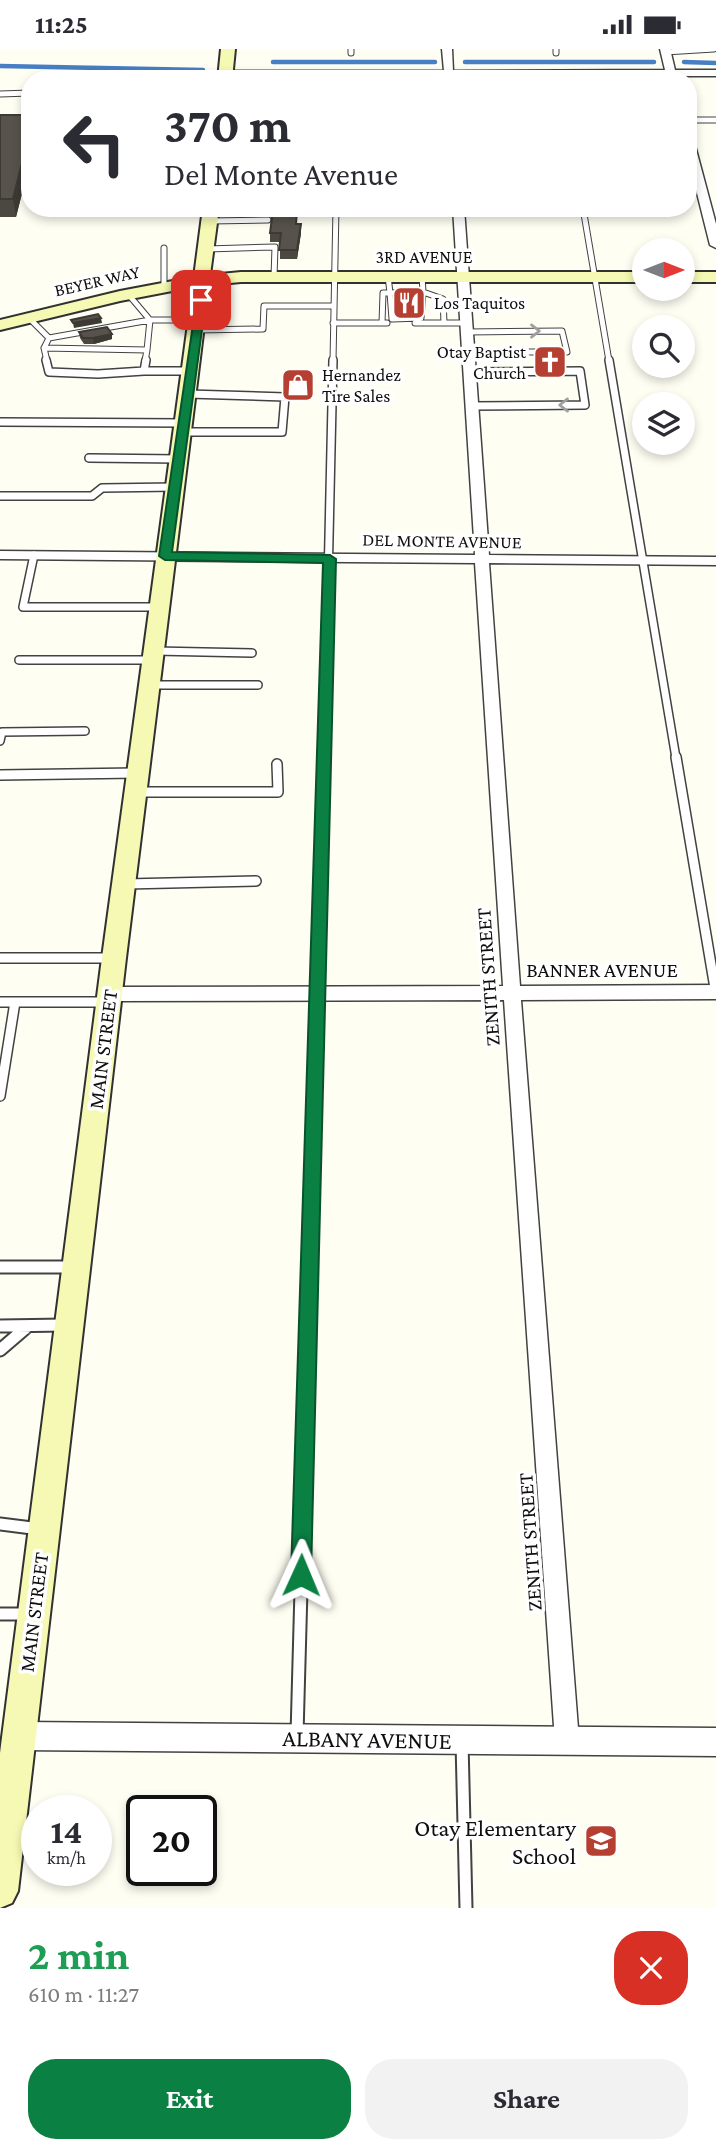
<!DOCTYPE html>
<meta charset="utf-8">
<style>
:root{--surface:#fff;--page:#f2f2f3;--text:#2b2b33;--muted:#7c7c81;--accent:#0b8043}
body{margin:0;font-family:"Crimson Pro",serif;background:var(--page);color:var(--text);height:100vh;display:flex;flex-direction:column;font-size:26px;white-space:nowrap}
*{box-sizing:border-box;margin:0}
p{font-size:23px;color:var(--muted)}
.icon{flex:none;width:38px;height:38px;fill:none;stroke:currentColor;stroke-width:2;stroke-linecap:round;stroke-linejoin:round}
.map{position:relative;height:1859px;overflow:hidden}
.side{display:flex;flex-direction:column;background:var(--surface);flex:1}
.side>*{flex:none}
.top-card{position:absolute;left:21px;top:21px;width:676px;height:147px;border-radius:28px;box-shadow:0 4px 10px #0003;background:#fff;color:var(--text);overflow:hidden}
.needle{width:46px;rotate:90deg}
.controls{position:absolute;left:632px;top:189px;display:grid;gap:14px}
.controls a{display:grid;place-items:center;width:63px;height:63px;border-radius:50%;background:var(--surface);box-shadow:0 4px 10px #0003;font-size:35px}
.speed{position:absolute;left:21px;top:1746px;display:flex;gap:14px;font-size:35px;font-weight:700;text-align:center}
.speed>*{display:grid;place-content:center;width:91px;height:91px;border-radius:50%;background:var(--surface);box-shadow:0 4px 10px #0003;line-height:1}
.speed small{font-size:18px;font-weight:400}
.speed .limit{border:4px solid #111;border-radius:10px;background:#fff;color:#111}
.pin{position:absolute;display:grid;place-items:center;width:60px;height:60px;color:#fff;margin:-30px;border-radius:14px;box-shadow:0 4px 10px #0006}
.me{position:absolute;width:77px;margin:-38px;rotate:1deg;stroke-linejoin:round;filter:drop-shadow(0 0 5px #0008)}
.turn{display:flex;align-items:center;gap:24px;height:147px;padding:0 28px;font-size:32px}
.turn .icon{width:91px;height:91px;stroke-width:2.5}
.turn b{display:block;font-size:49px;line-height:60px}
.round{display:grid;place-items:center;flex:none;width:74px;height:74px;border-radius:28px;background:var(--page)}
.head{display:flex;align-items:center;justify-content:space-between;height:119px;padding:0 28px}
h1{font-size:42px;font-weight:700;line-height:52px;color:#1e9e55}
.cta{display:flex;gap:14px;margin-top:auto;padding:14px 28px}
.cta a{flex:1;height:80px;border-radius:28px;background:var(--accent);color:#fff;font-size:28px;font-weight:700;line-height:80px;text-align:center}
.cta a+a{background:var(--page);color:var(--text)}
.status{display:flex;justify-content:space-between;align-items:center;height:49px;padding:0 35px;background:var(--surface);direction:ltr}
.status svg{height:19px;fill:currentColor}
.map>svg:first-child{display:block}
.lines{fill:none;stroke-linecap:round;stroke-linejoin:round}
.stream{stroke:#487ec3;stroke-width:4.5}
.service-far3-casing{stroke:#424242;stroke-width:7}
.service-far2-casing{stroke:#424242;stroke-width:10}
.service-far1-casing{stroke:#424242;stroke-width:12}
.service-casing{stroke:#424242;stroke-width:15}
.minor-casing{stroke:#424242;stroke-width:3}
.tertiary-casing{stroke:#424242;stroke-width:3}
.secondary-casing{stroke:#313131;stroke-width:4}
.service-far3{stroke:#fff;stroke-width:5}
.service-far2{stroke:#fff;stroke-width:7}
.service-far1{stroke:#fff;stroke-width:9}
.service{stroke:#fff;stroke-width:11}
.minor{fill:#fff;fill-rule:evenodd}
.tertiary{fill:#fff;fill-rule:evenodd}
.secondary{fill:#f5f9b3;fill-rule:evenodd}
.wall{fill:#4b4741}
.shaded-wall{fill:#3d3935}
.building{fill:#57524c;stroke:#3d3935;stroke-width:2}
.oneway{stroke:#9f9f9f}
.route{fill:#0b8043;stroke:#07532c;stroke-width:2}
.labels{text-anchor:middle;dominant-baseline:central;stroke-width:7;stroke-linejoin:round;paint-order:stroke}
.far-street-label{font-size:18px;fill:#0f0f0f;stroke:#fff}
.far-poi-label{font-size:18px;fill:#0f0f0f;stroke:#fff;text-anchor:start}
.street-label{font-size:21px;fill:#0f0f0f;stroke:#fff}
.near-street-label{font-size:24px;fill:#0f0f0f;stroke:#fff}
.near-poi-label{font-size:24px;fill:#0f0f0f;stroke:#fff;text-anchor:end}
</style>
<div class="status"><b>11:25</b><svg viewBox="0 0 49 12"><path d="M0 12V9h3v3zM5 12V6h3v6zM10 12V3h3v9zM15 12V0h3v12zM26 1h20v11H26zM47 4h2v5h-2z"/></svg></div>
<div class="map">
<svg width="716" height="1859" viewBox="0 0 716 1859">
<rect width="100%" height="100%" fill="#fefef3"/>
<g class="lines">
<!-- stream -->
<path class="stream" d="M273,13H435
M465,13H654
M684,13L716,14
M0,17L203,21"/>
<defs>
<path id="service-far3" d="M351,0V4
M556,0V4
M665,3L714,0
M0,45L30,44
M688,71H716
M94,159L116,162
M418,159L458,160
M583,159L609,312
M210,172L268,171
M164,199V237
M207,200L275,198L274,228
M388,227L390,244
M422,227L423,243L443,250L444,274
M423,243L421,269L392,270L390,244Z
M128,245L150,271L147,301
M29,269L49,289L44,299L147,301L145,312
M333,274H387
M382,274L383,244H390
M415,274H466
M197,281L263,280L264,257H334
M467,283L562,282L567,303H468
M49,289L150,271H198
M44,299L47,312
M333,312L336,159"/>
<path id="service-far2" d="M46,311L49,323L98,325L144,322
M146,311L144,322H191
M609,311L676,709
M469,323L580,322L585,356L472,357
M0,373L184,374
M183,383H282L285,348L188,345
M89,409L179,410
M0,447H92L102,439L175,438
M34,506L23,558H159
M155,602L252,604
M19,611H152
M151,636H258
M0,692L2,683L85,682
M324,709L333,311"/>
<path id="service-far1" d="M676,708L716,945
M0,726L136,724
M137,743H278L277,715
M126,835L256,832
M0,909H113
M0,953H107
M0,1047L15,953
M310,1215L324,708"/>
<path id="service" d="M0,1218H72
M0,1277L65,1276
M0,1301L28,1277
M0,1475L40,1480
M0,1565H30
M297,1686L310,1214
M462,1693L466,1859"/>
<path id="minor" d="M442,0H452L453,22L665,21L660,0H670L675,21H716V27H676L677,30H667L666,27H454V30H444V28H225L220,25L225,22H444Z
M688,86L693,89L716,175V199L710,196L688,108Z
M453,159H464L489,506L716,508V516L489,514L520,937L716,936V950L521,951L579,1692L575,1700L567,1704L559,1700L555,1692L504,951L110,952L104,950L101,945L104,940L110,938L503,937L475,514L0,510V502L475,506Z"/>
<path id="tertiary" d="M19,1673L716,1679V1707L19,1701L9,1697L5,1687L9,1677Z"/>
<path id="secondary" d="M221,0H235L232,30H218Z
M203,159H219L210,226L241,223H644V233H241L209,236L126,909L18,1842L12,1854L0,1859V1704L102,909L193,238L120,252L0,281V271L120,242L194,228Z
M682,223H716V233H682Z"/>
</defs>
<!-- service-far3 casing -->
<use href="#service-far3" class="service-far3-casing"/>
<!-- service-far2 casing -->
<use href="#service-far2" class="service-far2-casing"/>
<!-- service-far1 casing -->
<use href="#service-far1" class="service-far1-casing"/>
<!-- service casing -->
<use href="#service" class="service-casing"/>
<!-- minor casing -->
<use href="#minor" class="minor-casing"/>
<!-- tertiary casing -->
<use href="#tertiary" class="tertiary-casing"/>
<!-- secondary casing -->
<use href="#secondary" class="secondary-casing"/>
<!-- service-far3 -->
<use href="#service-far3" class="service-far3"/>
<!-- service-far2 -->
<use href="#service-far2" class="service-far2"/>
<!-- service-far1 -->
<use href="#service-far1" class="service-far1"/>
<!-- service -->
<use href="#service" class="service"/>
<!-- minor -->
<use href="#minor" class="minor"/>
<!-- tertiary -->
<use href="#tertiary" class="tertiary"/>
<!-- secondary -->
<use href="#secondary" class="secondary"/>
</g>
<!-- wall -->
<path class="wall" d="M0,66H30V113L16,168H0Z
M297,175L301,184L297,210H280V193H270V184Z
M79,283L112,285V290L94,295H84L80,289Z"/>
<!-- shaded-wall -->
<path class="shaded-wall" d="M27,94L30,113L16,168L13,150Z
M301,175V184L297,210V201Z
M101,269L102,274L74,279L73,274Z
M112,285V290L94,295L93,289Z"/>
<!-- building -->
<path class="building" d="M0,66H30V94H27L13,150H0Z
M273,161L297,162L296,175H301L297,201H279L281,184H270Z
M98,265L101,269L73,274L71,271Z
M107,278L112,285L93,289H83L79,283Z"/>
<!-- one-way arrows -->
<defs><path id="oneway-chevron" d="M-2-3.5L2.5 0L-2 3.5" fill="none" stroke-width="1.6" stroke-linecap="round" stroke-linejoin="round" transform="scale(1.75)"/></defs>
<g class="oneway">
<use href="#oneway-chevron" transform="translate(535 282)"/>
<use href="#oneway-chevron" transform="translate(564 356) rotate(180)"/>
</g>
<!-- route -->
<path class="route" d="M197,248L206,251L172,503L330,506L336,510L311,1526L308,1533L301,1536L294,1533L291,1526L323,514L165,511L159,507Z"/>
<!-- icons -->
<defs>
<symbol id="restaurant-square" viewBox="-11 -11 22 22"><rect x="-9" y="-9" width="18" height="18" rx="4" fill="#b54032" stroke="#fff"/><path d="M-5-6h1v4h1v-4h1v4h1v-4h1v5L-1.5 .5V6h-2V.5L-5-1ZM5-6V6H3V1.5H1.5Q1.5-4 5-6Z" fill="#fff"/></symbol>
<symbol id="church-square" viewBox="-11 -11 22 22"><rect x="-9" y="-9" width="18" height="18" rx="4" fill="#b54032" stroke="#fff"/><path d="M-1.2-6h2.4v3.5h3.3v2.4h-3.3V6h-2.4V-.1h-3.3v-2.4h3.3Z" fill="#fff"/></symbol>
<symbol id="shop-square" viewBox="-11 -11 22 22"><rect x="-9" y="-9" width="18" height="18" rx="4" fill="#b54032" stroke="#fff"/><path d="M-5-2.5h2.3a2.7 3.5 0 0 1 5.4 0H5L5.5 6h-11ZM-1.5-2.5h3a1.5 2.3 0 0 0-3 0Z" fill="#fff"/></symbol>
<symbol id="school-square" viewBox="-11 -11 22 22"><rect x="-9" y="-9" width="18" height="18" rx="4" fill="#b54032" stroke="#fff"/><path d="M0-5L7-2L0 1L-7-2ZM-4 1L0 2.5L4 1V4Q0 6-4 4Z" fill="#fff"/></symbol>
</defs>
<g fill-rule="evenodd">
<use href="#restaurant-square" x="390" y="235" width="38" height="38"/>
<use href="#church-square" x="531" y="294" width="38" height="38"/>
<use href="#shop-square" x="279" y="317" width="38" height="38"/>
<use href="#school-square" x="582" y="1773" width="38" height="38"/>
</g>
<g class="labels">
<!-- far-street labels -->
<g class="far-street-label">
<text x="424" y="208">3RD AVENUE</text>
<text transform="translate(97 232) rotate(-13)">BEYER WAY</text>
<text transform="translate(442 492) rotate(1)">DEL MONTE AVENUE</text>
</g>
<!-- far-poi labels -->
<g class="far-poi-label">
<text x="434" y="254">Los Taquitos</text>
<text x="526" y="303" text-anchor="end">Otay Baptist<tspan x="526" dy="21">Church</tspan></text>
<text x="322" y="326">Hernandez<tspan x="322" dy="21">Tire Sales</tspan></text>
</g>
<!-- street labels -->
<g class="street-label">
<text x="602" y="921">BANNER AVENUE</text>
<text transform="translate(488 928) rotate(-94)">ZENITH STREET</text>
<text transform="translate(103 1000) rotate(-83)">MAIN STREET</text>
<text transform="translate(530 1493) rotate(-94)">ZENITH STREET</text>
<text transform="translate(34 1563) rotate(-83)">MAIN STREET</text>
</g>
<!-- near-street labels -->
<g class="near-street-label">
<text transform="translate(367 1690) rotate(1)">ALBANY AVENUE</text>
</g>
<!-- near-poi labels -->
<g class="near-poi-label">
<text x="576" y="1778">Otay Elementary<tspan x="576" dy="28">School</tspan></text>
</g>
</g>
</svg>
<div class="controls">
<a><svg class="needle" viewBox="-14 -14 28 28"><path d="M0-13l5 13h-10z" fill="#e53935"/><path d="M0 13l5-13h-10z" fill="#7c7c81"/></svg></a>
<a><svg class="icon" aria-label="search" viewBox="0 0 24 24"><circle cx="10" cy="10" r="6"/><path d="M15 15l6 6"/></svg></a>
<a><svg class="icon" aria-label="layers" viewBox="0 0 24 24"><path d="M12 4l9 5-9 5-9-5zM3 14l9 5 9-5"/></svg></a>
</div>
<div class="speed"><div>14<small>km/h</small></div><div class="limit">20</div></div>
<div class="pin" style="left:201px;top:251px;background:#d93025"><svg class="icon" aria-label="arrive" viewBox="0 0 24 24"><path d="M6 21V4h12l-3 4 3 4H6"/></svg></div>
<svg class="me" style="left:301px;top:1526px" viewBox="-20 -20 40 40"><path d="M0-17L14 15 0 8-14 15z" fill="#0b8043" stroke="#fff" stroke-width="4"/></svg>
<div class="top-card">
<div class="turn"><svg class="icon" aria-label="left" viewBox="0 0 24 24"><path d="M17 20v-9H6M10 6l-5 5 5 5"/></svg><div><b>370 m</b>Del Monte Avenue</div></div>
</div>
</div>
<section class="side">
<div class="head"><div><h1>2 min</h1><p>610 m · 11:27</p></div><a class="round" style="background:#d93025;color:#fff"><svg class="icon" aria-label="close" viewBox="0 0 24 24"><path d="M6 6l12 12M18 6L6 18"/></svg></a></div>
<div class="cta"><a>Exit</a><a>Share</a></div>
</section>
